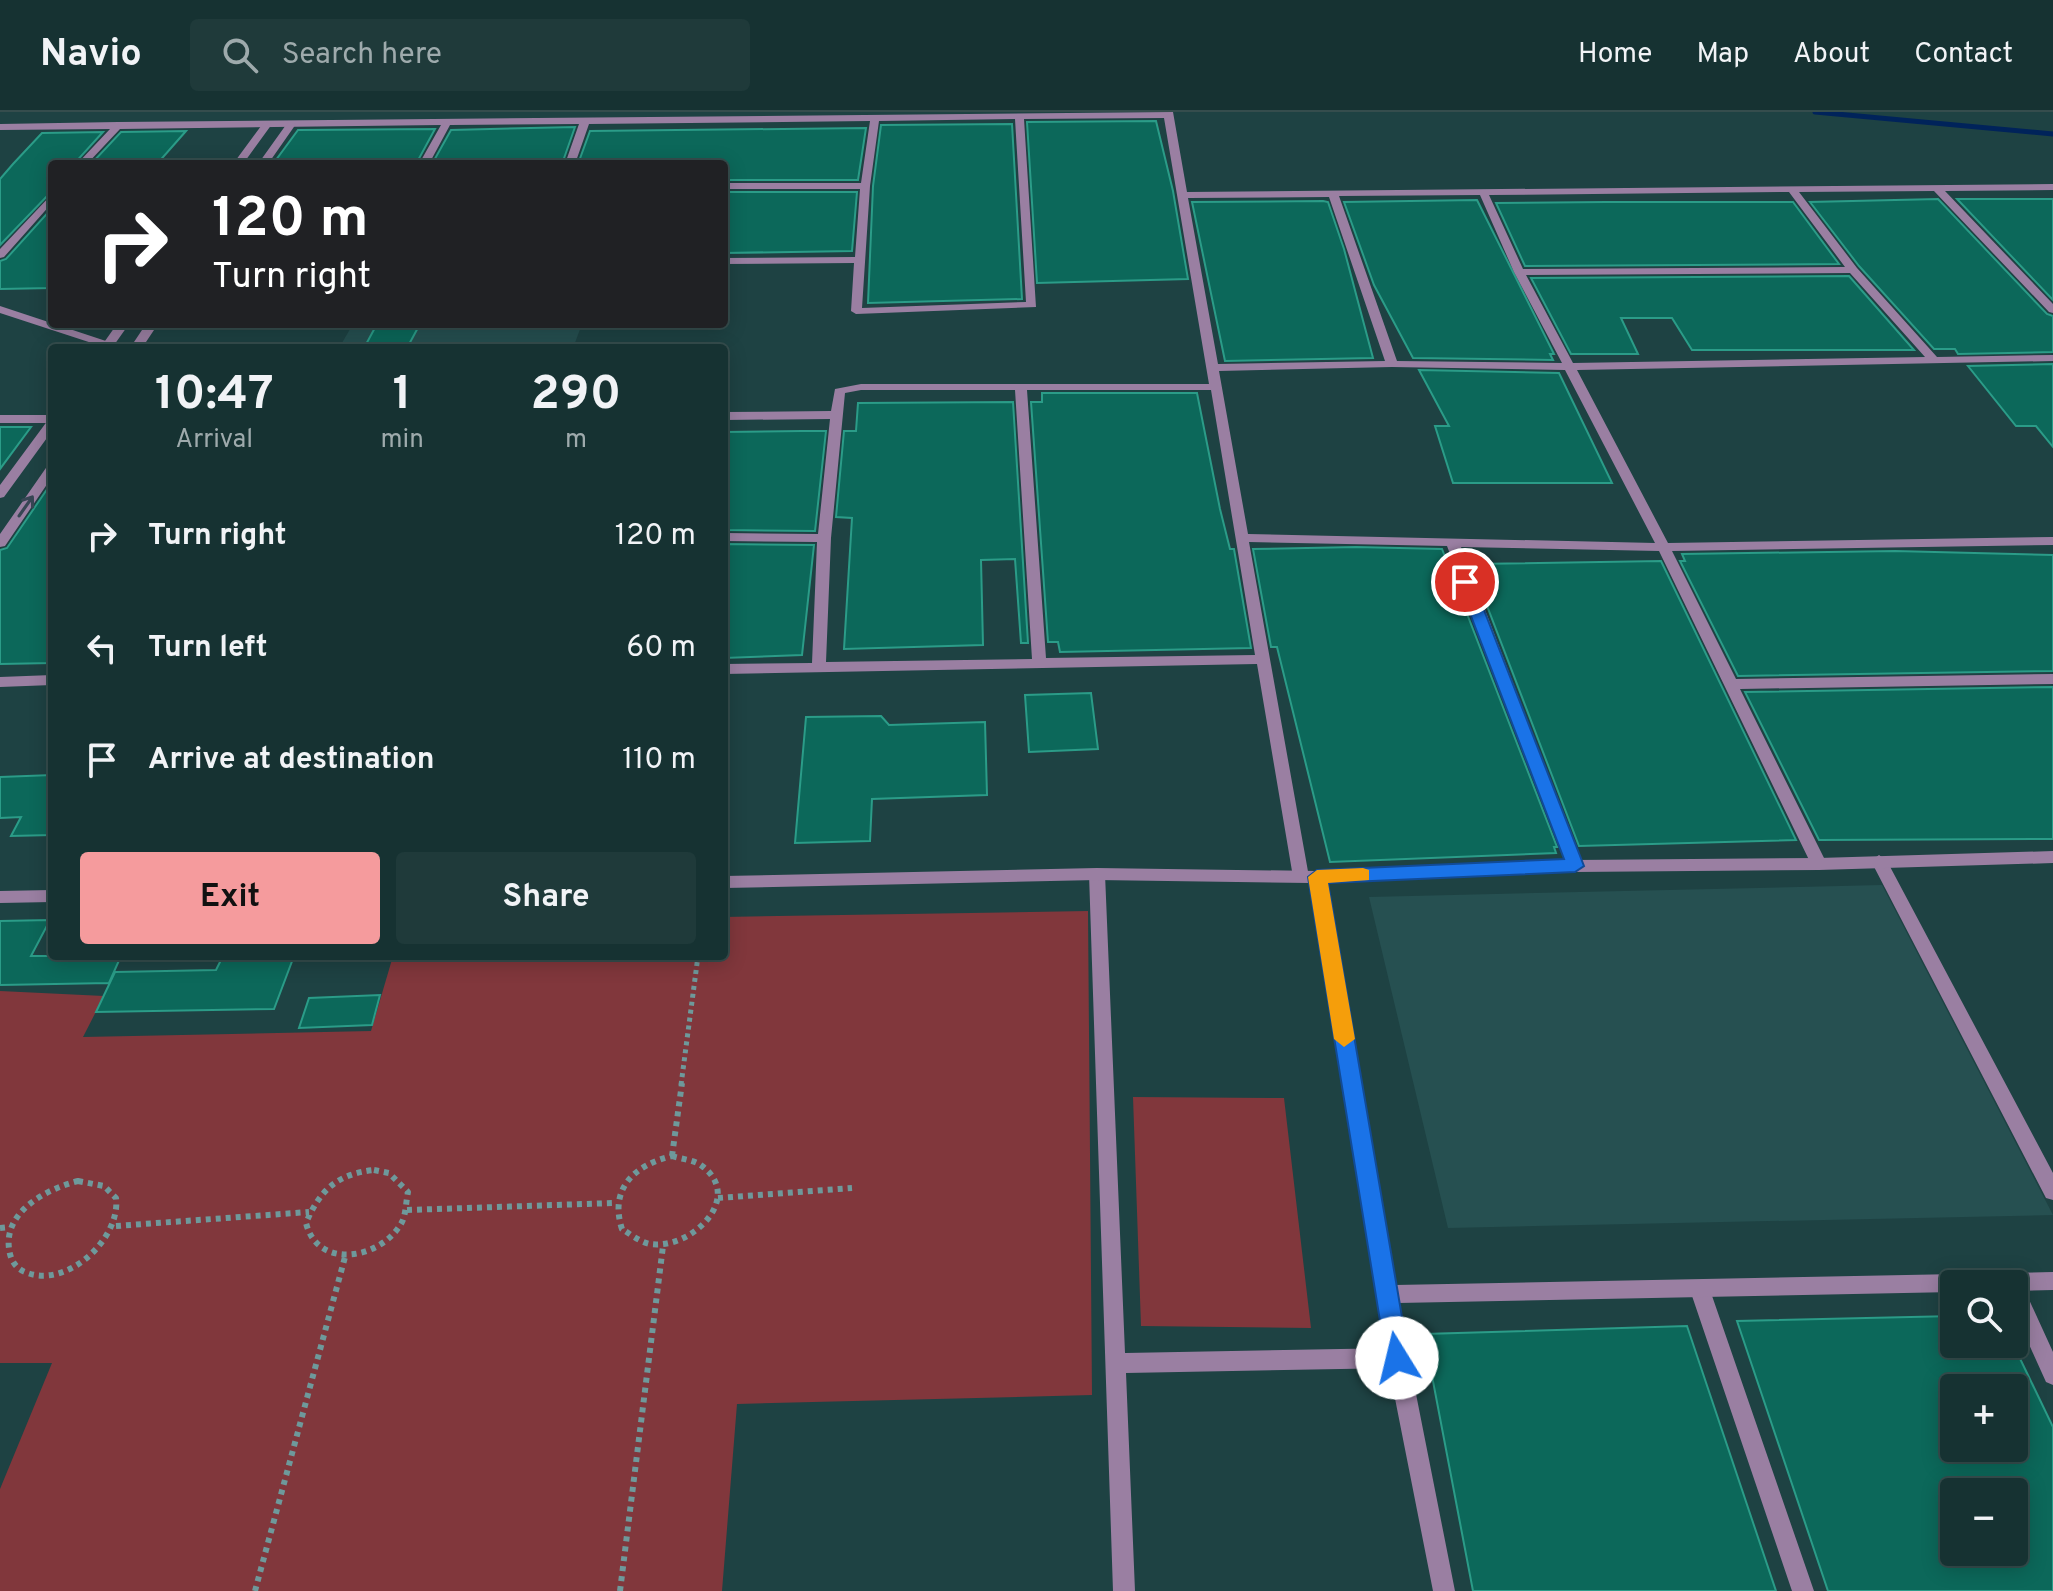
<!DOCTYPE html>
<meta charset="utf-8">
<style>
:root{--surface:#163232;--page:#1f3a3a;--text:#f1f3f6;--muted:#9eaaac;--line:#354d4d;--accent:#f59b9d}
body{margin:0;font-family:Overpass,sans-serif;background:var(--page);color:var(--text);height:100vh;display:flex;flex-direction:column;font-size:30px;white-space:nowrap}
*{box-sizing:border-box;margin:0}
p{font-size:26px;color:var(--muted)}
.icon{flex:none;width:44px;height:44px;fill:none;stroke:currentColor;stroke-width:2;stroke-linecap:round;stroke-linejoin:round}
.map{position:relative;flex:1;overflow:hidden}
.details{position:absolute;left:48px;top:232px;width:680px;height:616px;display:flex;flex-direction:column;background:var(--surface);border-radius:8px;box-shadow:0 4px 20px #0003,0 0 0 2px var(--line)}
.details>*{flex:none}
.guide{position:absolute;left:48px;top:48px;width:680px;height:168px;border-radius:8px;box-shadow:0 4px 20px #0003,0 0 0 2px var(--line);background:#202124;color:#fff;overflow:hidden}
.fabs{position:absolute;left:1940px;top:1158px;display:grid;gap:16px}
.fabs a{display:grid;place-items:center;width:88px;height:88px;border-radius:8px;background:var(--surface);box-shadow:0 4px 20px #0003,0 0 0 2px var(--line);font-size:40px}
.pin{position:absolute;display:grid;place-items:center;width:68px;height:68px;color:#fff;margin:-34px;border:4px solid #fff;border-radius:50%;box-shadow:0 2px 8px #0007}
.me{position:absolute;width:88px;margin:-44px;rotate:351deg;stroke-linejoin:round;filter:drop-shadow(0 0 6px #0008)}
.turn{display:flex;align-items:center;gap:28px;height:168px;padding:0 32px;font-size:36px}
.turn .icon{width:104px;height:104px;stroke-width:2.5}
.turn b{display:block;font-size:56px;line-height:68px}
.eta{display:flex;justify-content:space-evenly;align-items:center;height:136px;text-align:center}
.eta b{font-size:48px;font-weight:700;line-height:56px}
.cta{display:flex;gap:16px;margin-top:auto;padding:16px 32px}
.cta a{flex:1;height:92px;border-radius:8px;background:var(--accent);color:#111;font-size:32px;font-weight:700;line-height:92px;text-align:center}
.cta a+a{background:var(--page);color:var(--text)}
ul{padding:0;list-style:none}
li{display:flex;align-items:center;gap:24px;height:112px;padding:0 32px}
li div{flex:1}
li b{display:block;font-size:30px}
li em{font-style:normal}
header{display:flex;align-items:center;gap:48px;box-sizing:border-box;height:112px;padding:0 40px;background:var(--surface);border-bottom:2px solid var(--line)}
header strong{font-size:38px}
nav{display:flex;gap:44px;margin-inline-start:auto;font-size:28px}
.search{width:560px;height:72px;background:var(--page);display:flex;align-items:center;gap:20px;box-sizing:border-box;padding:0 28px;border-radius:8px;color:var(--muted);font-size:30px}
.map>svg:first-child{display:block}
.built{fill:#265051}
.green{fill:#81373c}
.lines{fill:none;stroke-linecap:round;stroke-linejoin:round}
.stream{stroke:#00235a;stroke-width:5}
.building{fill:#0c685a;stroke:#2b9c88;stroke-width:2;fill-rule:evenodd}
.path-far1{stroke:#6e999b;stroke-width:5;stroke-dasharray:4 4;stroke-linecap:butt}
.path{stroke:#6e999b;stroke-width:6;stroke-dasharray:5 5;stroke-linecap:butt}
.minor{fill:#9a7fa2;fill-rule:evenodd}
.tertiary{fill:#9a7fa2;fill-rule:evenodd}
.oneway{stroke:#374654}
.route{fill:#1a73e8;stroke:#114b97;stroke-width:2}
.slow{fill:#f59e0b}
</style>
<header>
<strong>Navio</strong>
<div class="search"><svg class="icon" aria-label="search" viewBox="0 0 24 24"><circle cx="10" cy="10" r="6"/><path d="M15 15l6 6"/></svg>Search here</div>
<nav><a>Home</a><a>Map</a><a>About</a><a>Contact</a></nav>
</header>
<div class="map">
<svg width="2053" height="1479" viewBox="0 0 2053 1479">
<rect width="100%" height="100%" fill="#1e4243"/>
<!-- built -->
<path class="built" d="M353,212H582L573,236H339Z
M1882,773L2053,1103L1448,1116L1369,785Z"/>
<!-- green -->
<path class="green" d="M1088,799L1092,1283L737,1292L722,1479H0V1377L52,1251H0V879L104,884L83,925L371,919L393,844H724V805Z
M1133,985L1284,986L1311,1216L1141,1214Z"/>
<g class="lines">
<!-- stream -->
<path class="stream" d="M1815,0L2053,22"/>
</g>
<!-- building -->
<path class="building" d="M1156,9L1173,79L1188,167L1037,171L1027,10Z
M1012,12L1022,187L868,191L873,74L881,13Z
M575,15L562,52H432L451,18Z
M866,16L858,68H724V52H578L590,19Z
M435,17L416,52H273L298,18Z
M186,19L157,52H91L121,20Z
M103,20L74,52H52V79L0,133V67L13,52L42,21Z
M724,80H857L852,139L724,141Z
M1938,87L2047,202L2053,204V240L1958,242L1955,237H1934L1859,154L1810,90Z
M1957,87H2053V188Z
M1477,88L1554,242H1550L1553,248L1413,246L1374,173L1344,90Z
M1323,89L1328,90L1344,137L1373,246L1225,249L1192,90Z
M1606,90H1793L1839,152L1525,154L1496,91Z
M52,96V176L0,177V149L6,147Z
M1849,164L1914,238H1692L1672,206H1621L1638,242H1571L1531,166Z
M377,212H420L407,236H364Z
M2053,252V335L2036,314H2016L1968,254Z
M1419,258L1559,261L1612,371H1453L1435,314H1449Z
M1042,281H1197L1220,397L1230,437H1234L1251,536L1060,540L1058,530H1048L1031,290H1042Z
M1013,290L1028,531H1021L1015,447L981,448L983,533L844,537L852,406L836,405L844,319H856L858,291Z
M0,315H31L0,357Z
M802,319H826L815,419L724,418V320Z
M52,370V551L0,552V438L7,436Z
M724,432L814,433L802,543L724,546Z
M1356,435L1442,437L1557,735H1554L1556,741L1330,750L1277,535H1271L1253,437Z
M1895,439L2053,443V559L1738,564L1680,449H1685L1682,442Z
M1661,449L1796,728L1579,734L1471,452Z
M2053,575V727L1819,728L1745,580Z
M1091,581L1098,637L1029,640L1025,583Z
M881,604L889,613L985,610L987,683L872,687L870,729L795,731L806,605Z
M52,663V723L11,724L21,705L0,706V665Z
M50,808L31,844H121L109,871L0,873V809Z
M223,844H294L274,897L96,900L115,860L216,858Z
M380,883L372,913L299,916L309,886Z
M1954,1204V1232H2013L2053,1315V1479H1828L1737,1209ZM1954,1276H2014V1336H1954ZM1954,1380H2014V1440H1954Z
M1687,1214L1776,1479H1473L1424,1222Z"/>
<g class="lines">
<!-- path-far1 -->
<path class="path-far1" d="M681,973L698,844"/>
<!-- path -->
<path class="path" d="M672,1044C681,1047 695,1048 702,1054C745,1086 691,1138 650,1132C640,1130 630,1122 622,1117C609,1077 634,1053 672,1044Z
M672,1044L682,971
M374,1058L389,1061L408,1080C406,1089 406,1102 402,1110C382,1147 318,1159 306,1111C320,1078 337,1062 374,1058Z
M78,1069L104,1074L116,1086C121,1126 67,1178 25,1160C17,1157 12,1150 10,1142C0,1101 46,1077 78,1069Z
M718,1086L852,1076
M407,1098L615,1091
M116,1114L309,1100
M0,1116L10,1115
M255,1479L345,1145
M620,1479L663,1134"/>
<!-- minor -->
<path class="minor" d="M1173,0L1187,80L2053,72V78L1945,79L2053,192V201L2049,200L1934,79L1799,80L1857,156L1937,245L2053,243V249L1577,258L1668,431L2053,425V433L1672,439L1736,567L2053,562V572L1740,577L1827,752L1819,758L1811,752L1659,439L1461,435L1583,754L1575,760L1567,754L1447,434L1249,430L1309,765L1307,769H1295L1293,765L1257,552L724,562V552L812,551L817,430L724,429V421L818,422L830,307L724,308V300L831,299L835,277L861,272H1209L1164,6L1024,7L1036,195L856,202L851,199L854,151L724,152V146L855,145L860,77H724V71H861L870,9L589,12L575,52H565L579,12L450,13L429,52H419L441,13L120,17L87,52H77L110,17L0,18V12L118,10ZM1015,7L1026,190L862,196L870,74L879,9ZM1789,80L1845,155L1523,157L1489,83ZM1480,83L1514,160L1562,251L1397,249L1339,84ZM1329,85L1385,249L1218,252L1188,86ZM1850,161L1925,245L1573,251L1526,163ZM1392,255L1565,258L1655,431L1248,422L1219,259ZM861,278H1015L1032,547L826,550L831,426L845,281ZM1027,278H1211L1255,543L1046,546Z
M52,82V91L4,145L0,146V137Z
M0,194L112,231L114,233L104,235L0,201Z
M0,303H52V311H0Z
M52,563V573L0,575V565Z
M1879,743L1887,749L2053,1061V1088L2046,1086L1871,749Z
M1097,756L1105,762L1125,1241L1397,1236L1404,1239L1407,1246L1404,1253L1397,1256L1126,1261L1135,1479H1113L1089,762Z
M2014,1168L2021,1170L2053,1240V1273L2046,1270L2014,1199V1172H2006Z
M1700,1169L1707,1171L1710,1178L1814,1479H1792L1690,1178L1693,1171Z"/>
<!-- tertiary -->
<path class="tertiary" d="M264,10L272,12L243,52H233Z
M288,10L296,12L268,52H258Z
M117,212H129L112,236H100Z
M146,212H158L142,236H130Z
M52,307V319L4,385L0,386V373L48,308Z
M52,352V365L5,434L0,435V422L48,353Z
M2053,739V751L1819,758L1575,760L1326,771L1395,1173L2053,1160V1178L2014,1179V1172H1954V1180L1398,1191L1455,1479H1433L1387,1246L1310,771L1097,768L724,776V764L1097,756L1317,759L1575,748L1819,746Z
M52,778V790L0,791V779Z"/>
</g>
<!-- one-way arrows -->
<defs><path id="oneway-shaft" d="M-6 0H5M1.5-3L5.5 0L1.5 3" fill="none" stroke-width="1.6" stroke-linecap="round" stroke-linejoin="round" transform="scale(2)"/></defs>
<use class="oneway" href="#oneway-shaft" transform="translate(26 394) rotate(-55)"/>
<!-- route -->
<path class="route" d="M1465,465L1473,470L1584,754L1575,760L1328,771L1409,1246L1406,1254L1397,1258L1389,1254L1386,1246L1308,765L1317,758L1564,747L1458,470Z"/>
<!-- slow -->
<path class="slow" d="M1363,756L1369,758V768L1328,771L1355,927L1344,935L1334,927L1308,765L1317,758Z"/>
</svg>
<div class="fabs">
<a><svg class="icon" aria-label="search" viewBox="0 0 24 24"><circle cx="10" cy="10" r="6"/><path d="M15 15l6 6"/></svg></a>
<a>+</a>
<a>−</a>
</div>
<div class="pin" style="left:1465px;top:470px;background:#d93025"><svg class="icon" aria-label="arrive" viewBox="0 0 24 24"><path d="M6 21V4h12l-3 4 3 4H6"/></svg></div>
<svg class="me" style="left:1397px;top:1246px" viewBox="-20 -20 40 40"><circle r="19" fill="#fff"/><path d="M0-13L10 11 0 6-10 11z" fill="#1a73e8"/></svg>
<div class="guide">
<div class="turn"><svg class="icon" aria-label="right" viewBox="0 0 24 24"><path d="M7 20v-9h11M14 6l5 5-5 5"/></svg><div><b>120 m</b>Turn right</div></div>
</div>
<section class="details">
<div class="eta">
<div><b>10:47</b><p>Arrival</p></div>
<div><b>1</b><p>min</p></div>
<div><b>290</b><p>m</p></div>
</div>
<ul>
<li><svg class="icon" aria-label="right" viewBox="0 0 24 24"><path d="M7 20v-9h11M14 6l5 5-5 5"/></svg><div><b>Turn right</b></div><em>120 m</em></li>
<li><svg class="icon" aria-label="left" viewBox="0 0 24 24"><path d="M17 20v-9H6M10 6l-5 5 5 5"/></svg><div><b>Turn left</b></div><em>60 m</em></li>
<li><svg class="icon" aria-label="arrive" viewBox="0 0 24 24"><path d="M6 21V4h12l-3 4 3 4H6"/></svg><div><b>Arrive at destination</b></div><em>110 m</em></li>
</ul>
<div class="cta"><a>Exit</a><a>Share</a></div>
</section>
</div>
